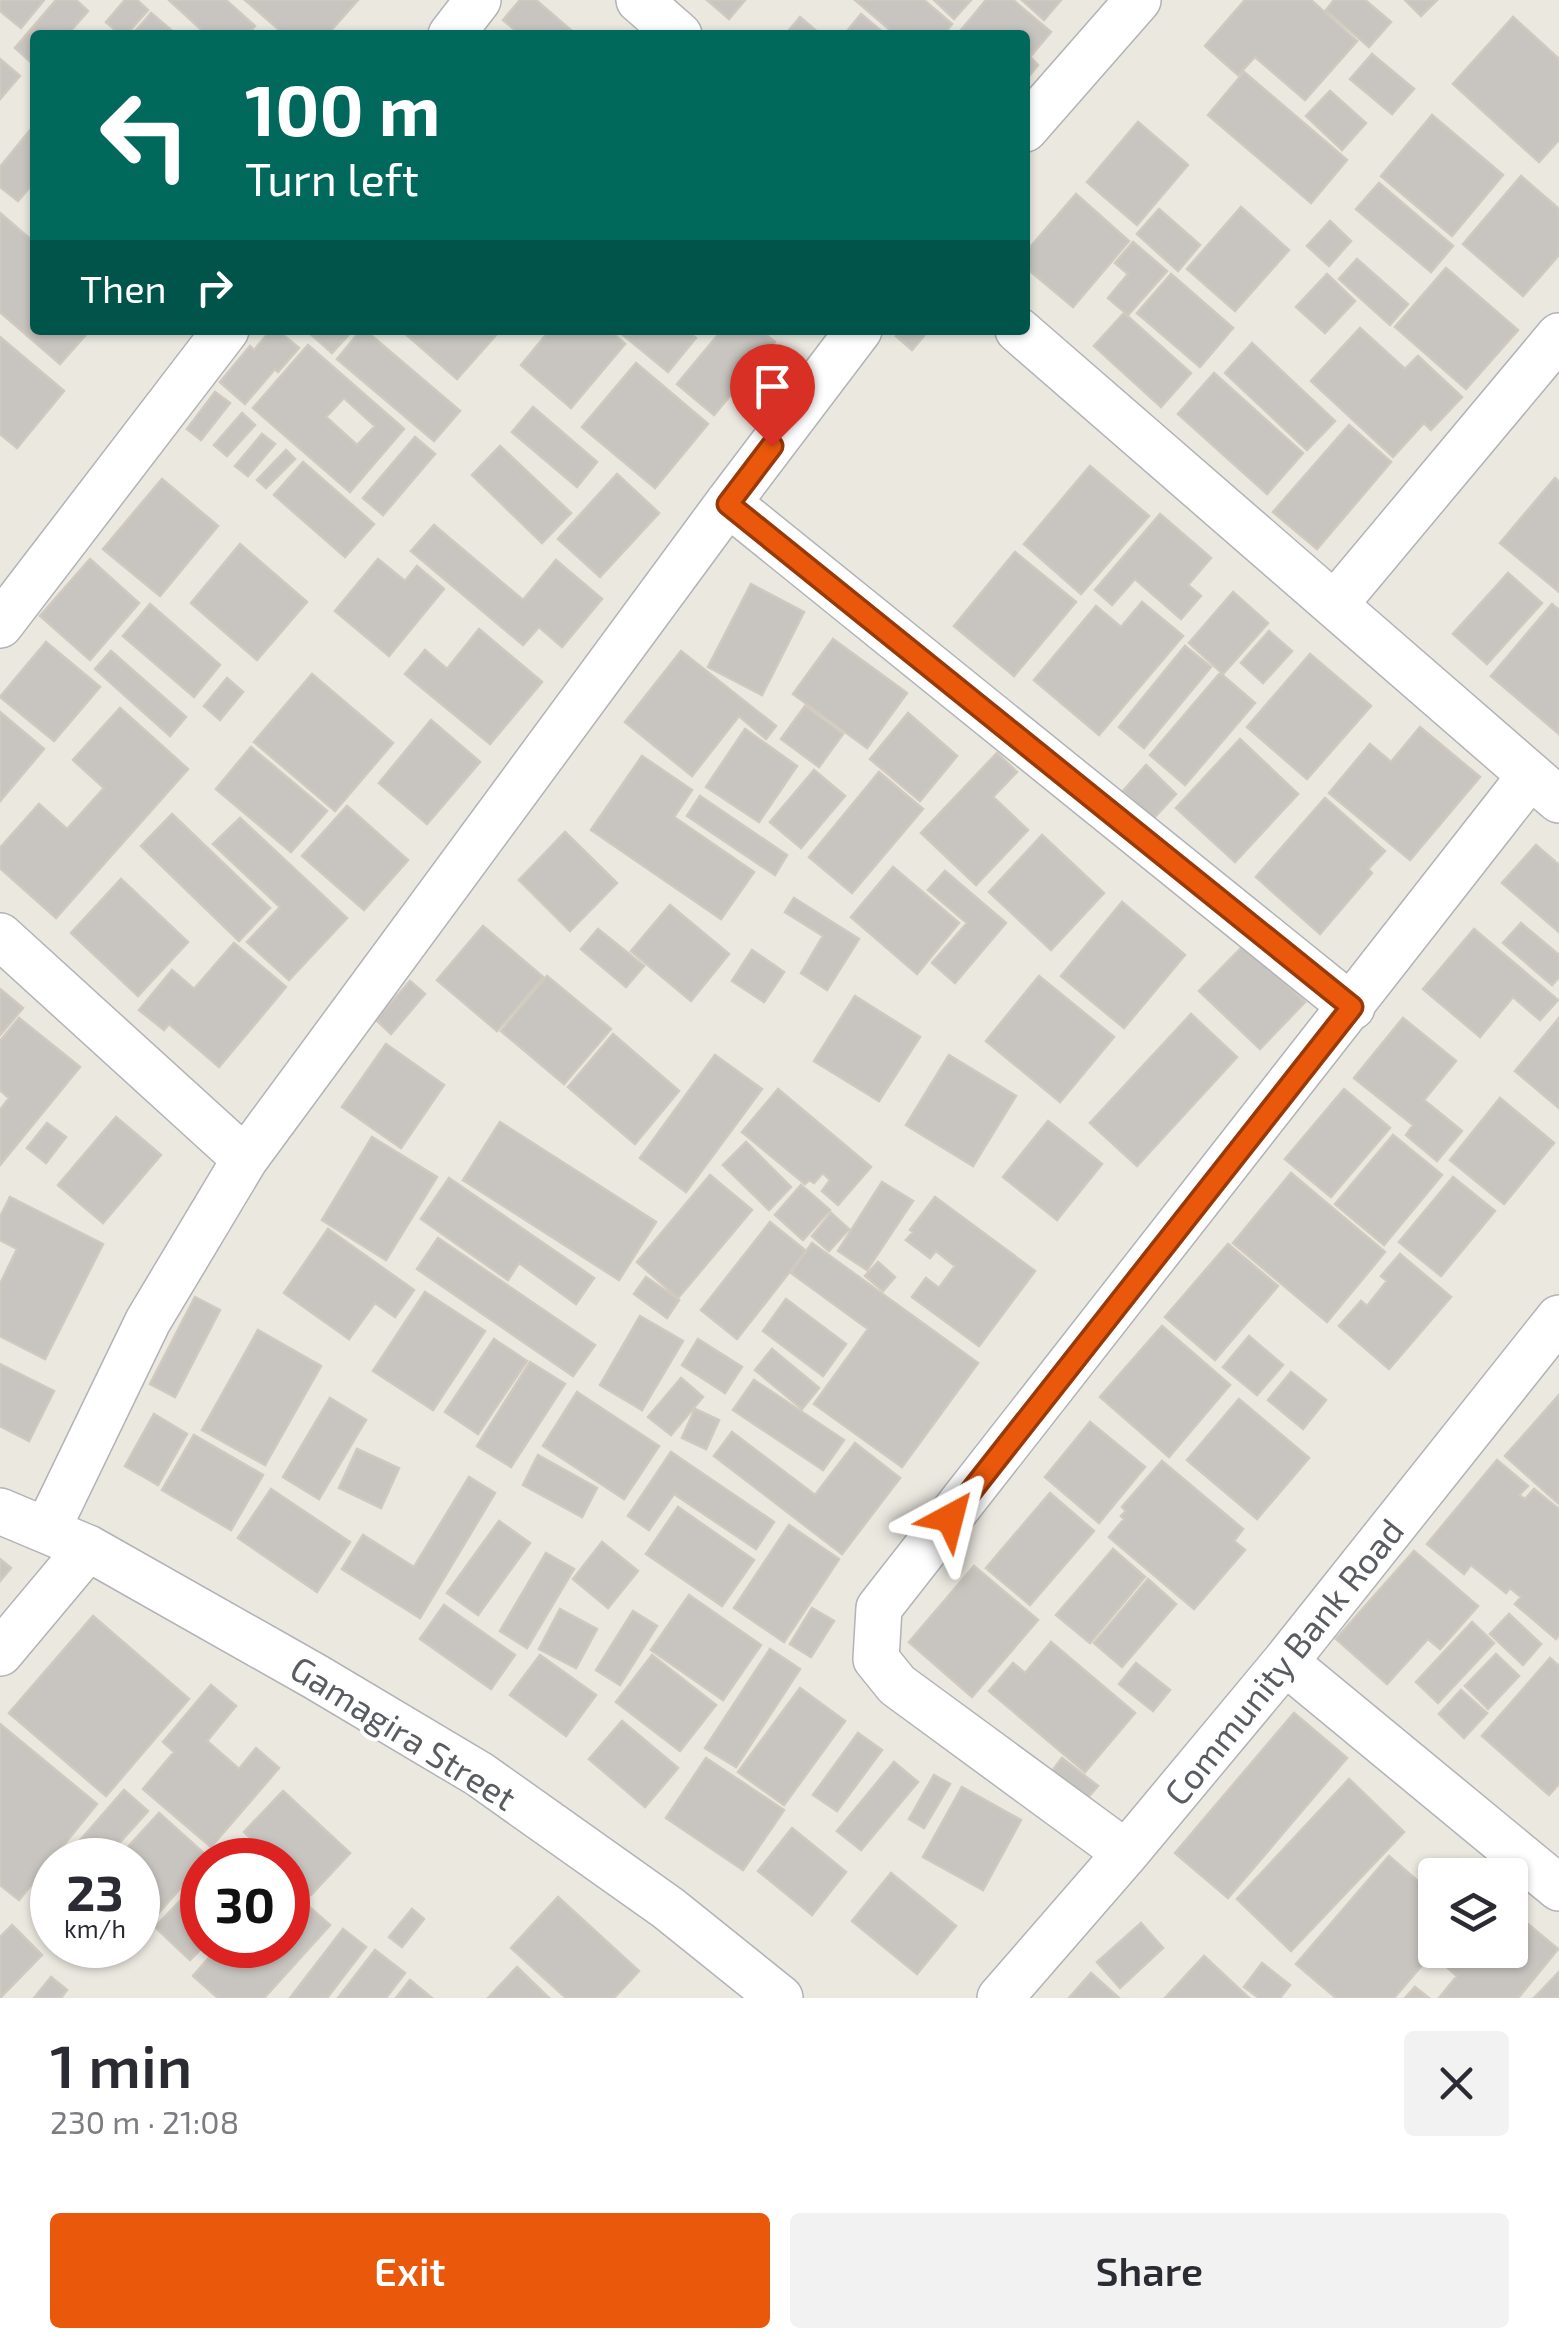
<!DOCTYPE html>
<meta charset="utf-8">
<style>
:root{--surface:#fff;--page:#f2f2f3;--text:#2b2b33;--muted:#7c7c81;--accent:#ea580c}
body{margin:0;font-family:"Exo 2",sans-serif;background:var(--page);color:var(--text);height:100vh;display:flex;flex-direction:column;font-size:38px;white-space:nowrap}
*{box-sizing:border-box;margin:0}
p{font-size:32px;color:var(--muted)}
.icon{flex:none;width:55px;height:55px;fill:none;stroke:currentColor;stroke-width:2;stroke-linecap:round;stroke-linejoin:round}
.map{position:relative;height:1998px;overflow:hidden}
.details{display:flex;flex-direction:column;background:var(--surface);flex:1}
.details>*{flex:none}
.guide{position:absolute;left:30px;top:30px;width:1000px;height:305px;border-radius:10px;box-shadow:0 2px 8px #0004;background:#00695c;color:#fff;overflow:hidden}
.controls{position:absolute;left:1418px;top:1858px;display:grid;gap:20px}
.controls a{display:grid;place-items:center;width:110px;height:110px;border-radius:10px;background:var(--surface);box-shadow:0 2px 8px #0004;font-size:50px}
.speed{position:absolute;left:30px;top:1838px;display:flex;gap:20px;font-size:50px;font-weight:700;text-align:center}
.speed>*{display:grid;place-content:center;width:130px;height:130px;border-radius:50%;background:var(--surface);box-shadow:0 2px 8px #0004;line-height:1}
.speed small{font-size:25px;font-weight:400}
.speed .limit{border:15px solid #d22;background:#fff;color:#111}
.pin{position:absolute;display:grid;place-items:center;width:85px;height:85px;color:#fff;margin:-102px -42px;border-radius:50% 50% 50% 0;rotate:-45deg;box-shadow:0 0 10px #0007}
.pin .icon{rotate:45deg}
.me{position:absolute;width:110px;margin:-55px;rotate:38deg;stroke-linejoin:round;filter:drop-shadow(0 0 8px #0008)}
.turn{display:flex;align-items:center;gap:35px;height:210px;padding:0 50px;font-size:45px}
.turn .icon{width:130px;height:130px;stroke-width:2.5}
.turn b{display:block;font-size:70px;line-height:85px}
.then{display:flex;align-items:center;height:95px;padding:0 50px;background:#0003;gap:20px;font-size:38px}
.round{display:grid;place-items:center;flex:none;width:105px;height:105px;border-radius:10px;background:var(--page)}
.head{display:flex;align-items:center;justify-content:space-between;height:170px;padding:0 50px}
h1{font-size:60px;font-weight:600;line-height:75px}
.cta{display:flex;gap:20px;margin-top:auto;padding:20px 50px}
.cta a{flex:1;height:115px;border-radius:10px;background:var(--accent);color:#fff;font-size:40px;font-weight:600;line-height:115px;text-align:center}
.cta a+a{background:var(--page);color:var(--text)}
.map>svg:first-child{display:block}
.building{fill:#c8c4bf;stroke:#cfc9bf;stroke-width:2.5;fill-rule:evenodd}
.lines{fill:none;stroke-linecap:round;stroke-linejoin:round}
.minor-casing{stroke:#b1b3b7;stroke-width:48}
.minor{stroke:#fff;stroke-width:45}
.route-casing{stroke:#983908;stroke-width:25}
.route{stroke:#ea580c;stroke-width:18}
.labels{text-anchor:middle;dominant-baseline:central;stroke-width:8;stroke-linejoin:round;paint-order:stroke}
.street-label{font-size:35px;fill:#595c60;stroke:#fff}
</style>
<div class="map">
<svg width="1559" height="1998" viewBox="0 0 1559 1998">
<rect width="100%" height="100%" fill="#ebe8e0"/>
<!-- building -->
<path class="building" d="M0,0H44L21,28L0,11Z
M56,0H76L88,11L67,35H35V66L15,48Z
M125,0H137L148,10L126,35H121L106,22Z
M169,0H226L255,26L247,35H207Z
M245,0H358L327,35H285Z
M520,0H536L572,31L568,35H512L516,31L503,20Z
M707,0H745L729,19Z
M855,0H924L952,24L943,35H896Z
M934,0H971L954,19Z
M986,0H1013L1051,32L1030,57L1038,65L1025,81V35H957Z
M1022,0H1061L1044,20Z
M1245,0H1311L1357,41L1305,100L1255,57L1238,75L1205,46Z
M1334,0H1365L1391,22L1369,47L1326,10Z
M1405,0H1437L1421,16Z
M151,13L177,35H132Z
M861,14L886,35H844Z
M800,17L821,35H785Z
M1513,17L1559,59V140L1539,162L1453,84Z
M1372,54L1414,89L1392,114L1350,79Z
M0,59L20,76L0,99Z
M1244,72L1347,160L1311,203L1208,115Z
M1330,91L1366,123L1342,150L1306,116Z
M1432,115L1503,175L1452,236L1381,176Z
M1138,122L1188,165L1137,225L1087,182Z
M35,124V181L18,201L0,187V167Z
M1521,176L1559,209V255L1523,296L1463,244Z
M1379,183L1453,246L1431,272L1356,209Z
M1076,194L1129,241L1073,307L1025,267V253Z
M1241,207L1289,250L1235,311L1187,269Z
M1159,209L1200,245L1178,271L1137,234Z
M0,213L35,243V330H90L60,364L0,312Z
M1330,221L1351,241L1329,266L1307,246Z
M1133,242L1167,271L1128,315L1108,298L1128,274L1115,263Z
M1357,259L1408,304L1390,325L1339,279Z
M1446,268L1518,330L1466,389L1395,327Z
M1171,274L1233,328L1200,367L1137,313Z
M1327,274L1355,301L1325,333L1296,307Z
M1124,313L1191,373L1161,407L1094,346Z
M1360,328L1405,369L1418,356L1462,397L1431,430L1424,423L1393,457L1311,381Z
M271,330H277L299,348L278,372L275,369L245,404L220,382L250,346L254,350Z
M306,330H353L332,353Z
M361,330H365L460,411L434,441L337,359Z
M401,330H492L497,334L457,379Z
M550,330H609L625,344L571,408L521,365Z
M617,330H686L696,338L668,372Z
M722,330H760L775,342L714,415L677,384Z
M901,330H929L912,350L896,336Z
M0,337L64,391L17,448L0,434Z
M1252,343L1335,421L1307,450L1225,373Z
M308,345L404,429L350,492L253,408ZM344,398L375,426L357,445L326,417Z
M636,363L708,424L655,488L582,427Z
M1214,373L1303,453L1267,494L1178,414Z
M215,392L230,403L201,440L187,429Z
M533,407L597,462L577,487L512,432Z
M242,413L255,425L227,456L214,445Z
M1349,425L1391,462L1317,549L1273,512Z
M262,434L275,444L248,476L235,466Z
M415,437L435,454L383,515L363,498Z
M500,446L571,513L542,543L472,475Z
M286,450L295,459L266,488L257,480Z
M303,462L374,524L345,557L274,495Z
M1090,466L1149,516L1081,594L1024,544Z
M617,474L659,513L600,577L558,539Z
M1555,478L1559,482V592L1500,543Z
M162,479L218,526L160,596L103,549Z
M1160,514L1211,558L1188,585L1201,596L1181,619L1135,579L1112,605L1095,590Z
M434,525L523,600L556,560L602,599L562,647L539,627L523,645L411,551Z
M240,544L307,602L257,660L191,603Z
M1015,552L1076,602L1014,676L954,626Z
M90,559L139,603L90,660L40,616Z
M378,559L405,581L417,566L444,589L389,656L335,611Z
M1508,573L1542,603L1487,664L1453,634Z
M751,584L804,612L762,695L708,667Z
M1233,592L1268,623L1223,674L1189,643Z
M1142,602L1183,636L1099,735L1034,680L1096,606L1121,627Z
M150,604L220,665L194,697L123,636Z
M1552,604L1559,610V734L1491,676Z
M479,629L542,682L490,744L405,674L425,650L447,669Z
M1269,631L1292,651L1263,683L1241,663Z
M833,639L907,693L867,748L793,694Z
M46,642L100,687L54,741L0,697Z
M1185,646L1211,667L1144,748L1119,727Z
M111,651L186,717L170,736L95,669Z
M681,651L776,726L766,739L739,716L692,776L625,722Z
M1310,654L1371,706L1307,779L1247,727Z
M1220,673L1255,703L1185,785L1150,755Z
M312,674L393,743L335,811L254,742Z
M227,678L243,692L220,720L204,706Z
M805,706L843,734L819,767L781,739Z
M120,708L188,769L56,918L0,868V848L39,804L67,829L104,788L73,760Z
M0,712L44,749L0,801Z
M908,713L957,756L920,801L870,759Z
M431,720L480,762L427,824L379,783Z
M1420,727L1480,777L1410,860L1329,793L1370,744L1391,762Z
M745,729L797,766L759,822L706,787Z
M1240,739L1298,794L1235,862L1176,808Z
M251,747L327,811L291,852L216,789Z
M997,753L1017,772L993,797L1028,830L976,885L921,833Z
M642,756L692,790L674,817L754,872L721,919L591,830Z
M1146,765L1176,794L1153,819L1123,791Z
M814,770L845,796L801,848L770,822Z
M879,772L923,809L852,893L809,857Z
M700,796L787,855L775,875L687,816Z
M1325,798L1385,851L1368,869L1372,873L1320,934L1256,877Z
M347,806L408,860L364,910L302,856Z
M172,814L270,908L239,941L141,846Z
M240,818L347,918L289,980L247,942L280,907L213,844Z
M565,832L617,883L570,931L519,880Z
M1042,835L1104,893L1051,950L989,892Z
M1536,845L1559,865V932L1502,883Z
M893,867L959,923L917,974L851,917Z
M945,871L1006,923L955,983L932,963L967,923L928,890Z
M121,879L188,942L138,996L71,933Z
M794,898L859,939L827,990L801,973L823,936L785,912Z
M1122,902L1185,955L1124,1028L1061,976Z
M670,905L729,954L691,1001L631,951Z
M1521,923L1559,955V977L1552,985L1503,943Z
M483,926L543,977L497,1031L437,980Z
M598,929L644,966L626,987L581,949Z
M1474,929L1558,1000L1540,1020L1513,997L1480,1037L1423,989Z
M234,943L286,987L219,1067L169,1024L164,1030L139,1010L172,970L194,989Z
M1245,944L1305,1002L1260,1049L1199,991Z
M752,950L784,972L764,1002L732,981Z
M547,976L611,1029L564,1084L501,1031Z
M1039,976L1114,1037L1060,1102L986,1041Z
M410,981L425,994L391,1034L376,1020Z
M0,989L23,1008L0,1035Z
M855,996L920,1037L879,1101L814,1061Z
M1191,1014L1237,1057L1137,1166L1090,1123Z
M19,1018L80,1067L0,1165V1110L9,1098L0,1090V1041Z
M1403,1018L1456,1061L1424,1100L1462,1131L1437,1161L1406,1135L1413,1125L1354,1078Z
M1559,1018V1108L1515,1071Z
M613,1034L679,1091L635,1144L568,1087Z
M386,1044L444,1085L401,1148L342,1107Z
M715,1055L762,1089L686,1192L640,1158Z
M949,1055L1016,1096L973,1166L906,1125Z
M778,1089L871,1167L838,1205L822,1191L830,1180L823,1173L814,1183L809,1180L805,1184L742,1132Z
M1344,1089L1390,1128L1331,1197L1285,1159Z
M1500,1098L1554,1143L1504,1204L1450,1160Z
M116,1117L161,1155L103,1223L58,1185Z
M1048,1121L1102,1164L1057,1220L1003,1177Z
M500,1122L656,1222L619,1280L463,1180Z
M47,1123L66,1137L46,1163L27,1148Z
M1393,1135L1442,1175L1384,1245L1335,1204Z
M372,1137L437,1177L386,1260L322,1220Z
M746,1142L791,1187L769,1210L723,1165Z
M1291,1173L1385,1252L1327,1322L1233,1243Z
M710,1175L752,1210L678,1298L637,1262Z
M1453,1177L1495,1211L1441,1276L1399,1242Z
M449,1178L594,1278L576,1304L519,1263L508,1280L421,1219Z
M882,1182L913,1201L867,1270L838,1251Z
M801,1185L830,1210L803,1240L775,1215Z
M10,1197L103,1244L45,1359L0,1336V1284L17,1249L0,1240V1217Z
M935,1197L1035,1271L979,1346L912,1297L926,1278L939,1288L955,1266L936,1251L930,1258L906,1240L913,1232L910,1230Z
M831,1213L849,1229L829,1251L812,1236Z
M770,1222L806,1251L737,1339L701,1310Z
M328,1229L414,1290L395,1317L375,1303L349,1339L284,1293Z
M438,1238L595,1345L573,1376L417,1269Z
M812,1243L978,1363L902,1467L814,1404L868,1329L791,1273Z
M1228,1244L1278,1286L1215,1360L1165,1317Z
M1400,1254L1451,1297L1389,1369L1339,1326L1361,1301L1367,1306L1387,1281L1381,1276Z
M878,1262L895,1277L883,1291L865,1276Z
M646,1277L679,1300L667,1318L634,1294Z
M425,1292L485,1331L433,1410L373,1371Z
M195,1297L220,1310L175,1397L150,1384Z
M786,1299L846,1344L823,1376L763,1331Z
M640,1316L683,1341L642,1410L600,1385Z
M1162,1326L1230,1385L1169,1457L1100,1397Z
M258,1330L321,1366L265,1465L202,1430Z
M1249,1336L1283,1365L1257,1395L1223,1367Z
M494,1339L527,1361L478,1434L445,1412Z
M698,1339L742,1367L725,1393L682,1365Z
M772,1349L819,1388L802,1409L755,1370Z
M530,1362L565,1384L511,1467L477,1446Z
M0,1364L54,1391L29,1441L0,1426Z
M1291,1372L1326,1400L1303,1429L1268,1400Z
M681,1378L703,1397L671,1435L648,1417Z
M754,1380L844,1440L823,1470L733,1410Z
M577,1392L659,1446L624,1499L543,1446Z
M1559,1395V1504L1505,1456Z
M330,1398L366,1420L319,1499L283,1477Z
M1239,1399L1309,1458L1257,1519L1187,1460Z
M695,1409L719,1420L706,1449L682,1438Z
M154,1414L187,1434L158,1485L125,1466Z
M1090,1422L1145,1467L1099,1523L1045,1477Z
M732,1432L815,1495L855,1443L900,1478L842,1554L714,1456Z
M194,1435L263,1475L231,1530L162,1490Z
M357,1449L399,1468L381,1508L339,1488Z
M671,1452L774,1522L756,1549L674,1494L649,1530L628,1516Z
M538,1455L597,1488L582,1517L523,1485Z
M1497,1460L1528,1486L1519,1495L1525,1499L1534,1489L1559,1509V1635L1556,1639L1515,1604L1521,1597L1510,1588L1506,1593L1471,1565L1464,1574L1427,1544Z
M1162,1461L1243,1529L1234,1541L1245,1550L1194,1609L1109,1537L1124,1519L1121,1516L1126,1511L1122,1507Z
M469,1477L495,1493L420,1618L342,1569L363,1535L414,1567Z
M271,1489L350,1542L317,1592L238,1538Z
M1050,1493L1094,1531L1030,1605L986,1568Z
M678,1507L754,1560L722,1606L646,1554Z
M499,1521L530,1543L478,1615L447,1593Z
M789,1525L839,1559L784,1642L734,1608Z
M602,1542L638,1571L608,1608L573,1579Z
M1113,1549L1145,1577L1090,1643L1056,1615Z
M1414,1551L1478,1606L1440,1649L1428,1639L1387,1684L1336,1639Z
M546,1553L574,1569L527,1648L500,1631Z
M0,1559L11,1568L0,1581Z
M974,1566L1038,1620L972,1697L909,1642Z
M1148,1579L1176,1604L1122,1667L1094,1643Z
M689,1595L761,1645L723,1700L651,1650Z
M444,1605L515,1655L491,1689L420,1639Z
M812,1608L834,1621L811,1657L790,1644Z
M560,1609L597,1629L576,1668L539,1649Z
M633,1611L657,1626L620,1685L596,1670Z
M1509,1614L1541,1644L1523,1665L1490,1634Z
M93,1616L189,1699L106,1796L9,1713Z
M1472,1622L1494,1643L1438,1703L1416,1682Z
M1051,1642L1135,1713L1085,1772L989,1691L1013,1663L1025,1673Z
M770,1649L800,1669L736,1767L705,1748Z
M1496,1654L1519,1676L1488,1709L1465,1686Z
M540,1655L596,1695L566,1736L510,1695Z
M652,1655L716,1705L680,1751L616,1702Z
M1550,1658L1559,1666V1784L1549,1795L1482,1736Z
M1136,1663L1170,1690L1153,1711L1119,1684Z
M211,1685L236,1706L207,1741L239,1769L256,1748L279,1768L211,1847L143,1789L174,1752L163,1742Z
M800,1688L845,1721L784,1805L738,1772Z
M1461,1690L1487,1713L1464,1738L1439,1714Z
M1294,1713L1347,1758L1228,1898L1175,1853Z
M622,1721L678,1768L645,1807L589,1759Z
M0,1724L97,1804L19,1900L0,1885Z
M858,1733L882,1750L837,1811L813,1795Z
M706,1758L784,1810L743,1870L666,1818Z
M1062,1758L1098,1786L1084,1802L1049,1775Z
M894,1762L918,1782L861,1850L837,1831Z
M934,1775L950,1784L924,1828L909,1819Z
M1349,1779L1404,1832L1291,1951L1237,1899Z
M962,1787L1021,1820L983,1890L923,1857Z
M124,1790L148,1811L104,1860H63Z
M283,1791L350,1853L311,1895L288,1873V1860H273L244,1832Z
M159,1813L208,1857L202,1860V1864L138,1936V1860H116Z
M792,1828L846,1872L812,1915L758,1871Z
M234,1845L250,1860H219Z
M1389,1856L1435,1896V1950L1394,1998H1336L1296,1964Z
M1458,1859L1473,1875H1443Z
M52,1873V1908L35,1892Z
M891,1873L956,1926L917,1974L852,1921Z
M202,1878V1945H205L190,1960L155,1927Z
M288,1888L330,1925L264,1998H218L193,1976L220,1945H288Z
M558,1897L639,1971L614,1998H566L511,1948Z
M412,1909L424,1919L402,1947L389,1937Z
M1510,1909L1558,1949L1518,1998H1439L1457,1976L1442,1963L1453,1950H1510Z
M1141,1923L1163,1948L1120,1988L1097,1962Z
M12,1925L42,1955L0,1998V1937Z
M343,1929L366,1947L327,1998H290Z
M101,1945H130L117,1959Z
M375,1950L405,1973L386,1998H338Z
M1204,1956L1249,1998H1165Z
M1262,1963L1290,1985L1280,1998H1259L1244,1987Z
M517,1967L549,1998H488Z
M1559,1972V1998H1534Z
M1091,1973L1119,1998H1069Z
M51,1977L67,1990L61,1998H34Z
M410,1980L432,1998H396Z
M1415,1987L1429,1998H1405Z"/>
<g class="lines">
<defs>
<path id="minor" d="M639,0L679,35
M451,35L478,0
M1025,129L1138,0
M1018,330L1559,800
M728,503L1352,1007
M1335,604L1559,336
M0,625L226,330
M0,936L245,1159
M0,1511L88,1548L316,1677L479,1774L668,1908L780,1998
M47,1530L148,1321L245,1159L728,503L859,330
M0,1653L88,1548
M1285,1662L1559,1888
M1126,1853L897,1685L876,1659L879,1608L1530,776
M1000,1998L1126,1853L1285,1662L1559,1318"/>
</defs>
<!-- minor casing -->
<use href="#minor" class="minor-casing"/>
<!-- minor -->
<use href="#minor" class="minor"/>
</g>
<g class="lines">
<defs>
<path id="route" d="M772,446L728,504L1352,1007L950,1518"/>
</defs>
<!-- route casing -->
<use href="#route" class="route-casing"/>
<!-- route -->
<use href="#route" class="route"/>
</g>
<g class="labels">
<!-- street labels -->
<g class="street-label">
<text transform="translate(1283 1661) rotate(-51)">Community Bank Road</text>
<text transform="translate(404 1732) rotate(32)">Gamagira Street</text>
</g>
</g>
</svg>
<div class="controls">
<a><svg class="icon" aria-label="layers" viewBox="0 0 24 24"><path d="M12 4l9 5-9 5-9-5zM3 14l9 5 9-5"/></svg></a>
</div>
<div class="speed"><div>23<small>km/h</small></div><div class="limit">30</div></div>
<div class="pin" style="left:772px;top:446px;background:#d93025"><svg class="icon" aria-label="arrive" viewBox="0 0 24 24"><path d="M6 21V4h12l-3 4 3 4H6"/></svg></div>
<svg class="me" style="left:950px;top:1518px" viewBox="-20 -20 40 40"><path d="M0-17L14 15 0 8-14 15z" fill="#ea580c" stroke="#fff" stroke-width="4"/></svg>
<div class="guide">
<div class="turn"><svg class="icon" aria-label="left" viewBox="0 0 24 24"><path d="M17 20v-9H6M10 6l-5 5 5 5"/></svg><div><b>100 m</b>Turn left</div></div>
<div class="then">Then<svg class="icon" aria-label="right" viewBox="0 0 24 24"><path d="M7 20v-9h11M14 6l5 5-5 5"/></svg></div>
</div>
</div>
<section class="details">
<div class="head"><div><h1>1 min</h1><p>230 m · 21:08</p></div><a class="round"><svg class="icon" aria-label="close" viewBox="0 0 24 24"><path d="M6 6l12 12M18 6L6 18"/></svg></a></div>
<div class="cta"><a>Exit</a><a>Share</a></div>
</section>
